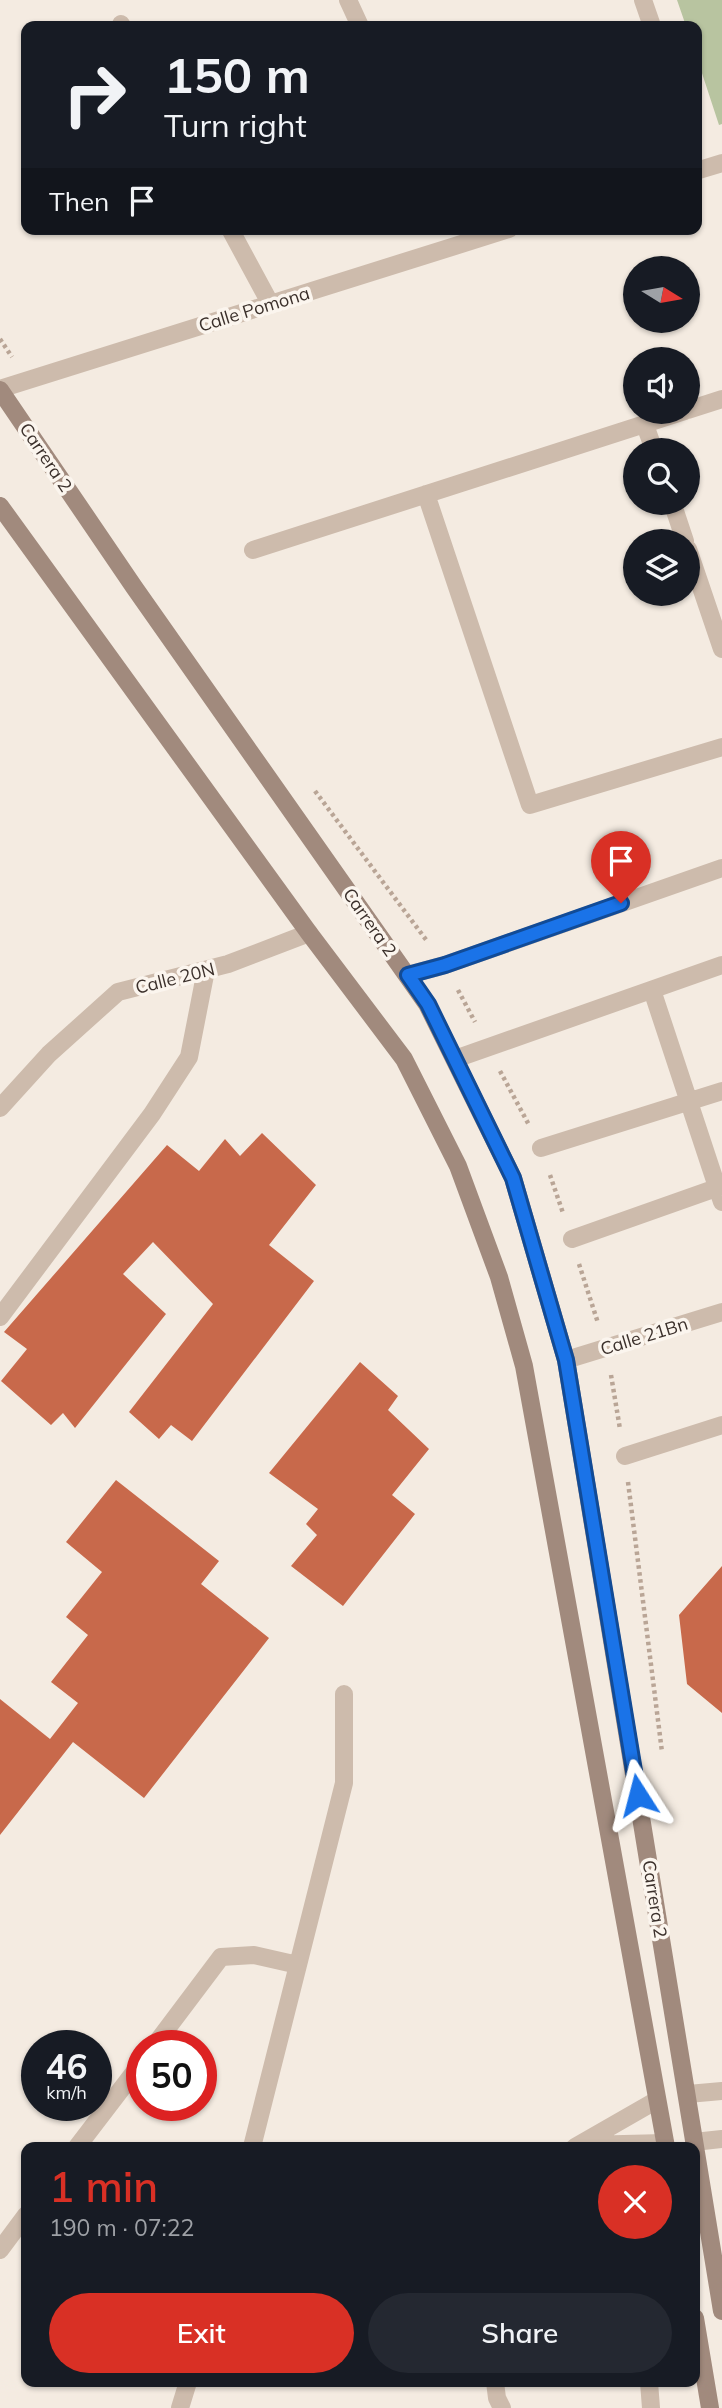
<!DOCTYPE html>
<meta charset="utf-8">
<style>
:root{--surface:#171b24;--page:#242831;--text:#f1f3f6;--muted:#9ea1a6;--accent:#d93025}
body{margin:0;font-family:Mulish,sans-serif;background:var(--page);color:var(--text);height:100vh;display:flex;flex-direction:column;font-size:26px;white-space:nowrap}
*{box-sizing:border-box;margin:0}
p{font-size:23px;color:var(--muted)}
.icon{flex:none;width:38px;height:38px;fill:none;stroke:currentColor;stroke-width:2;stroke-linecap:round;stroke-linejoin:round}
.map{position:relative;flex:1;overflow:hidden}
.details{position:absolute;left:21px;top:2142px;width:679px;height:245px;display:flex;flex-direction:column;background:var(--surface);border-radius:14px;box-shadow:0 2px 5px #0004}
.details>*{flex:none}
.top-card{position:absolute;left:21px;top:21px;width:681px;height:214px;border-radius:14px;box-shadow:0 2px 5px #0004;background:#171b24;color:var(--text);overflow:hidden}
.needle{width:46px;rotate:101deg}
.controls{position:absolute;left:623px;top:256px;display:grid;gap:14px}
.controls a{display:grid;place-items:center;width:77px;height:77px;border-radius:50%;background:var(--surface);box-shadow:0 2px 5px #0004;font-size:35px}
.speed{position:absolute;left:21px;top:2030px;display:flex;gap:14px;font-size:35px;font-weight:700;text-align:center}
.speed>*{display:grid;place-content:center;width:91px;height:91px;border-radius:50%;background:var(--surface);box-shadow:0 2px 5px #0004;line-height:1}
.speed small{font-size:18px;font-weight:400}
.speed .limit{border:10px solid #d22;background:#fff;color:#111}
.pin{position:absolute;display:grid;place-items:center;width:60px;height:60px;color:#fff;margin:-72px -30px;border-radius:50% 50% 50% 0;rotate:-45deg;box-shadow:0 0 7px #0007}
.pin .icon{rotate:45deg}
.me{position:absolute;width:77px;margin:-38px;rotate:351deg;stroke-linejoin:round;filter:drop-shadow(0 0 5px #0008)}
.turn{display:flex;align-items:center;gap:24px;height:147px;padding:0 28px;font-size:32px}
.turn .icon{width:91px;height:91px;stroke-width:2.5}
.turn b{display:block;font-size:49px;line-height:60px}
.then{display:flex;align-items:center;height:66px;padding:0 28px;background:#0003;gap:14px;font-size:26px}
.round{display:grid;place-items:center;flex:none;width:74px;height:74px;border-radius:37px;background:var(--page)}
.summary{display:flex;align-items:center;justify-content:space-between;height:119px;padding:0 28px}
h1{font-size:42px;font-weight:600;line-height:52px;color:var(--accent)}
.button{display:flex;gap:14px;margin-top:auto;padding:14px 28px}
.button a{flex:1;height:80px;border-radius:42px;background:var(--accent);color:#fff;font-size:28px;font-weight:600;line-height:80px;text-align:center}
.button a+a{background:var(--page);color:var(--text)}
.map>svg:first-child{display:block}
.green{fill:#b8c4a0}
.building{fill:#c8694b}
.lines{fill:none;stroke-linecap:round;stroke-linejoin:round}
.path{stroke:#b9a596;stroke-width:4.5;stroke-dasharray:3.5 3.5;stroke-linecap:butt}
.lane{stroke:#cdbbac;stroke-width:18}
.street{stroke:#cdbbac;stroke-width:18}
.secondary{stroke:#a18a7d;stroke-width:18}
.route-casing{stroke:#114b97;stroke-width:18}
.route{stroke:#1a73e8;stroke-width:12}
.labels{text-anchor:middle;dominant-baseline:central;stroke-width:7;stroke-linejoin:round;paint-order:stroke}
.street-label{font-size:18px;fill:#3b302b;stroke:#fbf5ee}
</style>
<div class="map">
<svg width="722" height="2408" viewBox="0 0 722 2408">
<rect width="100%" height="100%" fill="#f4ebe1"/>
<!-- green -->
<path class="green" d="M677,0H722V124L719,125L697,58L696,26H686Z"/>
<!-- building -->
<path class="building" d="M262,1133L316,1185L269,1245L314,1281L192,1441L171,1425L159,1439L129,1412L213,1304L153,1242L123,1274L166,1314L75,1428L63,1413L51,1425L1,1381L27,1349L4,1332L167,1145L199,1171L225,1139L240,1156Z
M360,1362L398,1396L388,1410L429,1449L392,1495L415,1514L343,1606L291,1566L317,1535L306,1524L318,1509L269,1473Z
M116,1480L219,1561L201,1584L269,1638L144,1798L73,1742L0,1835V1699L50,1739L78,1703L51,1682L88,1635L66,1617L102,1572L66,1542Z
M722,1566V1713L687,1684L679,1615Z"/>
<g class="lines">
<!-- path -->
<path class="path" d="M0,339L12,357
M315,791L427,941
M458,990L475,1022
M500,1071L529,1125
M550,1175L563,1213
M579,1264L598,1323
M611,1375L620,1429
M628,1482L662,1752"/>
<!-- lane -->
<path class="lane" d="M0,1317L152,1114L189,1057L206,970
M688,2094L722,2091
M694,2142L722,2139
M495,2382L497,2398L502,2408
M649,2382L651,2408"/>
<!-- street -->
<path class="street" d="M348,0L360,26
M643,0L652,26
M121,24L122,26
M696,171L722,163
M230,229L270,303
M0,389L509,229
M688,410L722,399
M645,425L654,450
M426,494L530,805L722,747
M672,502L685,541
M688,549L722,649
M253,550L685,411
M408,975L445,965L722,868
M652,990L722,1202
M455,1059L722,965
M0,1108L49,1054L118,992L228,964L309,933
M541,1148L722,1091
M572,1239L722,1186
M566,1360L722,1312
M625,1456L722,1425
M154,2046L221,1957L254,1955L298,1965
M583,2145L665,2143
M77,2147L142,2062
M252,2147L344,1783V1694
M575,2147L657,2100
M0,2250L26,2215
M180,2408L188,2382"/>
<!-- secondary -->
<path class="secondary" d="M0,390L134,587L427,1004L513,1178L566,1360L722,2311
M0,506L309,933L404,1059L458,1166L499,1277L524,1366L666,2147
M695,2318L710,2408"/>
</g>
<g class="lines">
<defs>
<path id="route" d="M621,903L445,965L408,975L428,1004L513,1178L566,1360L638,1795"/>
</defs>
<!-- route casing -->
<use href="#route" class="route-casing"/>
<!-- route -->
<use href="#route" class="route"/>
</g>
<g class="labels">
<!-- street labels -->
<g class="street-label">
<text transform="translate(254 309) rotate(-17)">Calle Pomona</text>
<text transform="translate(46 457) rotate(56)">Carrera 2</text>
<text transform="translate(370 922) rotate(55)">Carrera 2</text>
<text transform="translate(175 978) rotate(-14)">Calle 20N</text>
<text transform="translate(644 1336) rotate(-17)">Calle 21Bn</text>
<text transform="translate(655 1899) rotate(81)">Carrera 2</text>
</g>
</g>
</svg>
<div class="controls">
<a><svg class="needle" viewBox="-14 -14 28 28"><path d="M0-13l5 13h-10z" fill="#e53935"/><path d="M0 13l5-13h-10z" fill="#9ea1a6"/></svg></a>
<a><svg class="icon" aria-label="sound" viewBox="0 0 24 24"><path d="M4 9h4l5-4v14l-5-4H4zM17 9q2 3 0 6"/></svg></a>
<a><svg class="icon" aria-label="search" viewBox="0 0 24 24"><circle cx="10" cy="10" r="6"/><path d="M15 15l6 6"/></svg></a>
<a><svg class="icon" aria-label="layers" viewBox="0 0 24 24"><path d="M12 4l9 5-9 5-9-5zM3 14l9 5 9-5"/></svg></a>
</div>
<div class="speed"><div>46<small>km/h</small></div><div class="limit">50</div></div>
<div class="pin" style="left:621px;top:903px;background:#d93025"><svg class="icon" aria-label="arrive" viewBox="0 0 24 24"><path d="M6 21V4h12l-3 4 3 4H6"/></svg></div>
<svg class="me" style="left:638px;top:1795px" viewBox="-20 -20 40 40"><path d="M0-17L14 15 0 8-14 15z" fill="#1a73e8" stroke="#fff" stroke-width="4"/></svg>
<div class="top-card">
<div class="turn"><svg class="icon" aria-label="right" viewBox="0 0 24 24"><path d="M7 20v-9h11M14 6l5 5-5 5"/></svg><div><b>150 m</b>Turn right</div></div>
<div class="then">Then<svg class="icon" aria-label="arrive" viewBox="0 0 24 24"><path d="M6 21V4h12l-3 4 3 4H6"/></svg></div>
</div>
<section class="details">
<div class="summary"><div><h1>1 min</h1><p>190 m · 07:22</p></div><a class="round" style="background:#d93025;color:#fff"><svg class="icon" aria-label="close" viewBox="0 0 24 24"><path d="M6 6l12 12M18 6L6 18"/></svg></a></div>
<div class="button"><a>Exit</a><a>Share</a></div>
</section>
</div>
